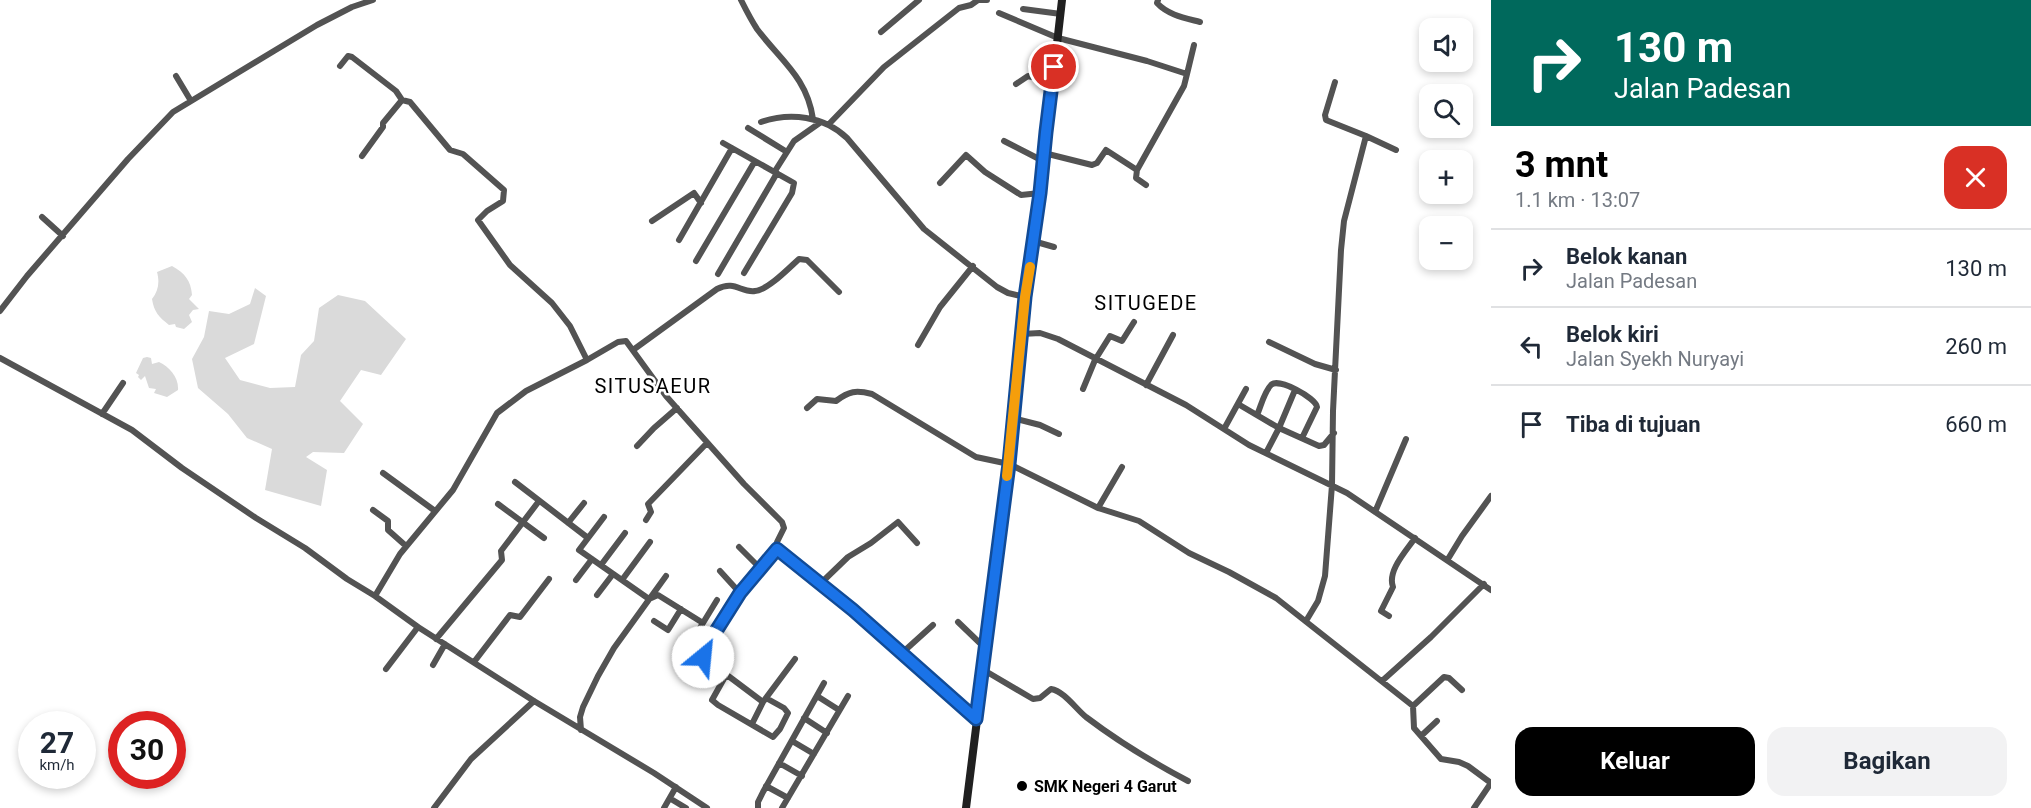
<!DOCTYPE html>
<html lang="id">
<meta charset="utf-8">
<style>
:root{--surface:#fff;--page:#f2f2f3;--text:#1f2937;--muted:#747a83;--line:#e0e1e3;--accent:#000}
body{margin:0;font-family:Roboto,sans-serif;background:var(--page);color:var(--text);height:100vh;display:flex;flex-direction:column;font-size:22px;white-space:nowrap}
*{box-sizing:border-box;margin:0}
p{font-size:20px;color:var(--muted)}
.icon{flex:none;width:33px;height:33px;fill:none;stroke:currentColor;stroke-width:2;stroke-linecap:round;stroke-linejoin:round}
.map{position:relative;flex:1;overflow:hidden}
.sheet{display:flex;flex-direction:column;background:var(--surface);width:540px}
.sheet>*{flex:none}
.guide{background:#00695c;color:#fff;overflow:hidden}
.controls{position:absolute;left:1419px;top:18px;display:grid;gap:12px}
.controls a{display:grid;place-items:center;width:54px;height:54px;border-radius:12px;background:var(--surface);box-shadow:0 3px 9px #0003;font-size:30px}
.speed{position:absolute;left:18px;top:711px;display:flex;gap:12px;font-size:30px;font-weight:700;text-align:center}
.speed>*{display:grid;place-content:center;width:78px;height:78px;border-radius:50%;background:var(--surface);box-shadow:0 3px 9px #0003;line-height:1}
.speed small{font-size:15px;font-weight:400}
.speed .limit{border:9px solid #d22;background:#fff;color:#111}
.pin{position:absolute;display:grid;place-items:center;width:51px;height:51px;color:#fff;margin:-26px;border:3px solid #fff;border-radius:50%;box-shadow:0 2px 6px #0007}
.me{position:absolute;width:66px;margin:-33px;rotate:28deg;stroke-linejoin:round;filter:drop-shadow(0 0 4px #0008)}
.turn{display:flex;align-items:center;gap:21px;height:126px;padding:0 24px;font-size:27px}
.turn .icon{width:78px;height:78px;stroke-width:2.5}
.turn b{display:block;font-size:42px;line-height:51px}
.round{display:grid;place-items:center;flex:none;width:63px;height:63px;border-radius:18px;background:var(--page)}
.summary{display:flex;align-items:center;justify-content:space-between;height:102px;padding:0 24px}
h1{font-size:36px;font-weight:700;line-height:45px;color:var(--accent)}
.button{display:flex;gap:12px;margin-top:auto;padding:12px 24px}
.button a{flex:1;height:69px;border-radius:18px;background:var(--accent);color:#fff;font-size:24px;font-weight:700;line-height:69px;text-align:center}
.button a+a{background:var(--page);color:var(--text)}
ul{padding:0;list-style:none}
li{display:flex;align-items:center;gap:18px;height:78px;padding:0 24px;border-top:2px solid var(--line)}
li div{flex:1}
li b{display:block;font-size:22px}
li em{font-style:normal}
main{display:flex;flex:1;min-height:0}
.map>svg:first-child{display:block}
.green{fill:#dadada}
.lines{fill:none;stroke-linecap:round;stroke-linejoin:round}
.minor{stroke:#535353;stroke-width:6}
.secondary{stroke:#202020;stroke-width:8}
.route-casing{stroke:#114b97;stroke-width:15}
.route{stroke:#1a73e8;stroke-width:10}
.slow{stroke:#f59e0b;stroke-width:10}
.poi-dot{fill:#000;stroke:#fff;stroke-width:2}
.labels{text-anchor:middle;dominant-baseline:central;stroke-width:5;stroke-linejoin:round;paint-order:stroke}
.poi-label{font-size:16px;font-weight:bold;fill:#000;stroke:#fff;text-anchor:start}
.quarter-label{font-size:20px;letter-spacing:1.5px;fill:#000;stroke:#fff}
</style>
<main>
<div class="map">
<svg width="1491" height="808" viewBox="0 0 1491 808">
<rect width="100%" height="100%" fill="#fff"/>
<!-- green -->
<path class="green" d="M172,266C185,273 191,281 192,295L189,299L199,309L193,310L189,315L192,322L184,329L176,327L175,324L169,325C159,317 154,312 152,299C158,291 160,283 157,272Z
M255,288L266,296L254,344L225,358L240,380L270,388L295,387L301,355L314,341L319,308L338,295L365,301L406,339L381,375L361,370L340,401L363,424L344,453L313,452L306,457L327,470L321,506L265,490L272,449L247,438L228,414L198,388L192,359L204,337L209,311L229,314L250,304Z
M147,357L151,358L152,364L159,362C170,367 179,378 178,390L167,397L154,393L156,389L149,388L145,376L141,380L138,377L139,375L136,373L143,358Z"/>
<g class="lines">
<!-- minor -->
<path class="minor" d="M741,0C746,10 751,20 757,29C780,60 807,77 813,119
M980,0H987
M1158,0L1157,3C1168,15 1185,18 1200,22
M1023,9L1061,14
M999,13L1058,38L1147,61L1187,74L1184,86L1137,170L1106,150L1097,163L1092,165L1044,153
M881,32L919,0
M340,66L348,56L352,57L396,91L402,100L410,102L450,150L463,154L504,190L503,201L487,211L478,220L510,265L552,303L570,326L587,360
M1187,74L1194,45
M176,76L191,101
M1335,82L1325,115L1326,120L1366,136
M1016,84L1028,76L1052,82
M761,122C790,112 824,116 847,138L924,229L997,287L1008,293L1025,297
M829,124L884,67L959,8L971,5L978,0
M748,128L787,152
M1004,141L1043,161
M723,143L794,183L792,193L744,273
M362,156L383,127V123L402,100
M1137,170L1136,178L1146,185
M775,171L794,141L821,122
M940,183L966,155L985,172L1021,195L1040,193
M42,217L63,236
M652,221L694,193L701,203
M679,240L732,148
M1033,241L1054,247
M696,261L755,161
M718,274L777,173
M0,311L27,276L128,159L173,112L317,25L352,7L373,0
M1022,334L1040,333L1058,339L1186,405L1249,445L1347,493L1491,590
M1269,342L1315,364L1336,370
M918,345L940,307L973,266
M633,350L717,289C735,280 741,293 755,291C768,290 789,268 799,259L807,260L839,292
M0,358L132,430L182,468L256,518L305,548L347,579L375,596L418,627L534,701L654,773L707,808
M1146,385L1173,335
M1083,389L1095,360L1110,336L1122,341L1134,322
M1238,404L1279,428L1319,446L1324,445L1334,433
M807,408L817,399L836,401C849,391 856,390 872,394L976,457L1009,464L1098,508L1139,521L1189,553L1229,572L1276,598L1413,706L1414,728L1441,759L1459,762L1468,766L1491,783
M102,414L123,383
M1257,415C1261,406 1264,392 1271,385C1278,377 1316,398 1317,407L1302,438
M1013,418L1040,425L1059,434
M1224,429L1246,389
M637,446L654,428L677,408
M1266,453L1279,428L1295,390
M383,473L435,511
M515,482L588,538
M498,504L544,538
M1098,508L1122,467
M373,510L388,521V530L406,546
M1375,512L1406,439
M604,517L579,550L649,599L658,595L703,623
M646,520L651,512L648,504L707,443
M568,523L584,503
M739,547L760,568
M1448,559L1462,536L1491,496
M601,565L625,533
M720,571L740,593L777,549
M576,580L592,559
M622,580L650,542
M820,584L848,557L871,543L898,522L917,543
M740,593L706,647L703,657L763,702
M597,595L613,574
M375,596L400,554L453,490L497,413L526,391L587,360L618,342L626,341L666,396L744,484L782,522L784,528L777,542V549L853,610L977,719
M1389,616L1381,611L1393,587C1387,571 1406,551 1415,538
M654,621L668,630L681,609
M1306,621L1318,601L1325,576L1332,485L1333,411L1341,250L1344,221L1366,136L1396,150
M958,622L985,648
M436,639L502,560L501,551L539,501
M902,653L933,625
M684,654L717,600
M474,662L510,615L520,617L549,579
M433,665L445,644
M386,669L418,627
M982,669L1033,699L1040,698L1051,689C1064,691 1076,709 1086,717C1119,742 1152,762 1188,781
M726,675L712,700L718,705L773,737L780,729L788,713L784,708L766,698
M1382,681L1431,637L1484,584
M817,696L839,710
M1413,706L1444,677L1449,678L1462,690
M804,718L827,733
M752,724L763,702L795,659
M581,730L580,717L583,707L598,676L614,648L666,576
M1421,736L1437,721
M792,741L814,754
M779,763L802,776
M766,786L788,798
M671,799L686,808
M434,808L471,759L534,701
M664,808L676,787
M758,808V802L763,792L824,683
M782,808L848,696
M1474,808L1491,783"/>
<!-- secondary -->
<path class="secondary" d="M966,808L1009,464L1025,297L1040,193L1062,0"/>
</g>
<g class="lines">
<defs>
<path id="route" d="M703,657L706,647L740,593L777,549L853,610L976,719L1009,464L1025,297L1040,193L1046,132L1054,67"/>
</defs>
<!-- route casing -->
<use href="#route" class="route-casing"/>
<!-- route -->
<use href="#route" class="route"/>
<!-- slow -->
<path class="slow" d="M1007,476L1025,297L1030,267"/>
</g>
<!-- markers -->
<circle class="poi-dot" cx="1022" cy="786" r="6"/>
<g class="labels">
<!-- poi labels -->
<g class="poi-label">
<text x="1034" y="786">SMK Negeri 4 Garut</text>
</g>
<!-- quarter labels -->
<g class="quarter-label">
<text x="1146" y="303">SITUGEDE</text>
<text x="653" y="386">SITUSAEUR</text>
</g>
</g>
</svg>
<div class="controls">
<a><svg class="icon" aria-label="sound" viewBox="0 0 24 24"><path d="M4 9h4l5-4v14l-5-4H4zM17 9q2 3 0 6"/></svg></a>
<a><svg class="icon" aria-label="search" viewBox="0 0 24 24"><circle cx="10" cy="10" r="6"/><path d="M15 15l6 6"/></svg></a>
<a>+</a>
<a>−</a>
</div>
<div class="speed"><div>27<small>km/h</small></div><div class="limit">30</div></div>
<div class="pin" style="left:1054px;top:67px;background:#d93025"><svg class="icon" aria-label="arrive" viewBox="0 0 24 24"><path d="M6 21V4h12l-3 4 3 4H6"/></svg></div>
<svg class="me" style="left:703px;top:657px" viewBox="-20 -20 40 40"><circle r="19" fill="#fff"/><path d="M0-13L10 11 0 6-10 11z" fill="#1a73e8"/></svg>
</div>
<section class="sheet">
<div class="guide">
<div class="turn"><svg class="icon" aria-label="right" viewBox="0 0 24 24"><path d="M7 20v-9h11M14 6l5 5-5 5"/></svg><div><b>130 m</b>Jalan Padesan</div></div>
</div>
<div class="summary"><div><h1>3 mnt</h1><p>1.1 km · 13:07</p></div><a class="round" style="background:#d93025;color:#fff"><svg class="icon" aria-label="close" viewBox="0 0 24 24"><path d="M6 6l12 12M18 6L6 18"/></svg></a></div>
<ul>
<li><svg class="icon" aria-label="right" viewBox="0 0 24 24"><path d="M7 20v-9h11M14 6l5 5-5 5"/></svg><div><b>Belok kanan</b><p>Jalan Padesan</p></div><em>130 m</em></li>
<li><svg class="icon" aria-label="left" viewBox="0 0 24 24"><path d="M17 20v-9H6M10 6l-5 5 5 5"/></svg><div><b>Belok kiri</b><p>Jalan Syekh Nuryayi</p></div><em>260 m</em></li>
<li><svg class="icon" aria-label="arrive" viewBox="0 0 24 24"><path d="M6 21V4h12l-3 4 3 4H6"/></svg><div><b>Tiba di tujuan</b></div><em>660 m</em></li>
</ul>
<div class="button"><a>Keluar</a><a>Bagikan</a></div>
</section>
</main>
